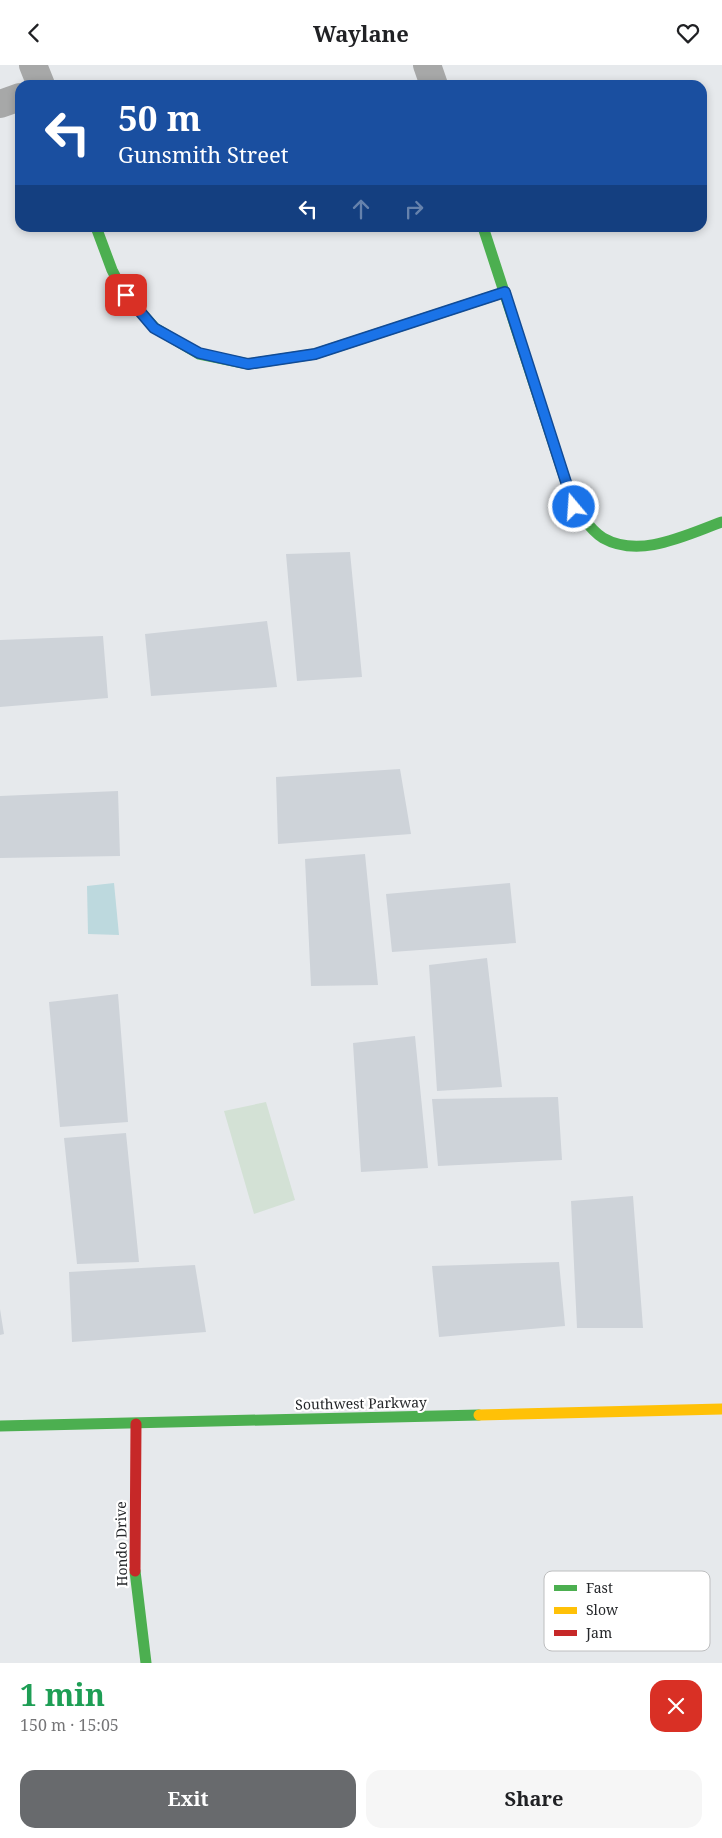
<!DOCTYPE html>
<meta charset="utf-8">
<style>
:root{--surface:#fff;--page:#f6f6f6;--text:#202124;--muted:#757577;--accent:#686a6d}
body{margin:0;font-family:"Noto Serif",serif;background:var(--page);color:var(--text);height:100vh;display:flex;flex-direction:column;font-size:19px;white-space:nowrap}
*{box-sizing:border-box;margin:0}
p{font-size:16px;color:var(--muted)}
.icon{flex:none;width:28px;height:28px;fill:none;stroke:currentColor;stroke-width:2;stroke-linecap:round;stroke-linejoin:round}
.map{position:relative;height:1598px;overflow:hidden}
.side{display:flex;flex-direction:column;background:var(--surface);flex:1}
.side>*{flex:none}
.guide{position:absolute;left:15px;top:15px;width:692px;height:152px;border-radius:15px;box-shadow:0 2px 8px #0003;background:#1a4fa0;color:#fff;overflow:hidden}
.pin{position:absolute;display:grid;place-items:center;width:42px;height:42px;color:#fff;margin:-21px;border-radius:10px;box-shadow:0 2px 8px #0006}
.me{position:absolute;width:55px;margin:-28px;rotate:342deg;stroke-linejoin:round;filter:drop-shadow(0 0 4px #0008)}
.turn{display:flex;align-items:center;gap:18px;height:105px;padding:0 20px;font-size:22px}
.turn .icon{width:65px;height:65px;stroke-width:2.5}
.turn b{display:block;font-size:35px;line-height:42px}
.lanes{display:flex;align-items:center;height:48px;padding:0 20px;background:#0003;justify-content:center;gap:25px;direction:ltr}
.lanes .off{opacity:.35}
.round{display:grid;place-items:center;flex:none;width:52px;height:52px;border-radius:15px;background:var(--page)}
.head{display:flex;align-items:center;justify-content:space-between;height:85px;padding:0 20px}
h1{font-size:30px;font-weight:700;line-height:38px;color:#1e9e55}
.primary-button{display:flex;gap:10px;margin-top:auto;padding:10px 20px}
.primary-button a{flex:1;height:58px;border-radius:15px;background:var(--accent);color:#fff;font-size:20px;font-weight:700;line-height:58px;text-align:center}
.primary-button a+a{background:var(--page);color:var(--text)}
header{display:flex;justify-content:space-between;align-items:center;height:65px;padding:0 20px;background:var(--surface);font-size:22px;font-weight:700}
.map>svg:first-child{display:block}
.green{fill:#d3e1d5}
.water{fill:#bdd9de}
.building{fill:#ced3d9}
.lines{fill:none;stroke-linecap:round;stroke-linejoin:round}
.street{stroke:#a7a8a8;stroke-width:28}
.fast{stroke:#4caf50;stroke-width:11}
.slow{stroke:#ffc107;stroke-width:11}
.jam{stroke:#c62828;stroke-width:11}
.route-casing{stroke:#114b97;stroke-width:12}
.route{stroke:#1a73e8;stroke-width:9}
.labels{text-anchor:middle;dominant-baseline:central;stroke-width:4.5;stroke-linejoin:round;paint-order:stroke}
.street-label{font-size:14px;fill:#242629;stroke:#fff}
.key{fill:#fff;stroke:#bdbebf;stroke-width:1}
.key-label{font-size:14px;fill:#242629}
</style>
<header><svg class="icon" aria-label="back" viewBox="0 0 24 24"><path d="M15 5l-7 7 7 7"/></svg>Waylane<svg class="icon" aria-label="heart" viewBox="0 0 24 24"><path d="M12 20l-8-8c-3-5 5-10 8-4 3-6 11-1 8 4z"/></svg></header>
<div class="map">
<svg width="722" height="1598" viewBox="0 0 722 1598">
<rect width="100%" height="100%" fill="#e6e9ec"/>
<!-- green -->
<path class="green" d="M266,1037L295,1135L254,1149L224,1046Z"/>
<!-- water -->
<path class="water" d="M114,818L119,870L88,869L87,821Z"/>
<!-- building -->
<path class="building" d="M350,487L362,612L297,616L286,489Z
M267,556L277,622L151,631L145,569Z
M103,571L108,633L0,642V575Z
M400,704L411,769L278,779L276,712Z
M118,726L120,791L0,793V731Z
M365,789L378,920L311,921L305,794Z
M510,818L516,878L392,887L386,829Z
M487,893L502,1022L437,1026L429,900Z
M118,929L128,1057L60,1062L49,937Z
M415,971L428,1103L361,1107L353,978Z
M558,1032L562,1095L438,1101L432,1034Z
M126,1068L139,1197L77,1199L64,1073Z
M633,1131L643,1263H577L571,1136Z
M559,1197L565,1261L439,1272L432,1201Z
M195,1200L206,1267L72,1277L69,1207Z
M0,1244L4,1269L0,1270Z"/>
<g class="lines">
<!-- street -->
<path class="street" d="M33,0L41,20
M427,0L434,20
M0,39L20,32"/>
<!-- fast -->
<path class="fast" d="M96,162L112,205L125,230L155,263L199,289L248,299L315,289L505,227
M483,162L574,442C583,452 591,466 603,473C640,494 686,470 722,457
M0,1361L479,1350
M135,1506L146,1598"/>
<!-- slow -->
<path class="slow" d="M479,1350L722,1344"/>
<!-- jam -->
<path class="jam" d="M135,1506L136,1359"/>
</g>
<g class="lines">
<defs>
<path id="route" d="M126,230L154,263L199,288L248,299L315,289L505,227L574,442"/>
</defs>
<!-- route casing -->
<use href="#route" class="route-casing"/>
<!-- route -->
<use href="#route" class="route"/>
</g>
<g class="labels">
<!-- street labels -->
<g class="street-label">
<text transform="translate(361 1338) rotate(-1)">Southwest Parkway</text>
<text transform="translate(121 1479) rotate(-91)">Hondo Drive</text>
</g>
</g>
<!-- legend -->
<rect x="544" y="1506" width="166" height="80" rx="8" class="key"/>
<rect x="554" y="1520" width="23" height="6" fill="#4caf50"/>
<rect x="554" y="1542" width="23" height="7" fill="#ffc107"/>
<rect x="554" y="1565" width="23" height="6" fill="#c62828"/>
<g class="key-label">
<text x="586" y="1528">Fast</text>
<text x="586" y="1550">Slow</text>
<text x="586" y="1573">Jam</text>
</g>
</svg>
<div class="pin" style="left:126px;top:230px;background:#d93025"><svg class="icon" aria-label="arrive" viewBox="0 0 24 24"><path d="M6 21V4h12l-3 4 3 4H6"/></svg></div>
<svg class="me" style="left:574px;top:442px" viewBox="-20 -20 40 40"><circle r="17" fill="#1a73e8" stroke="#fff" stroke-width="3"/><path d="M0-11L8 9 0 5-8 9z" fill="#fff"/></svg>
<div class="guide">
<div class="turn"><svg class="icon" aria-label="left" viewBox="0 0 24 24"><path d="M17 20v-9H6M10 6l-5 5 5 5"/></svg><div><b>50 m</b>Gunsmith Street</div></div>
<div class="lanes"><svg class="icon" aria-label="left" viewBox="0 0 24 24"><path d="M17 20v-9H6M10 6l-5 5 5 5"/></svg><svg class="icon off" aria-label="ahead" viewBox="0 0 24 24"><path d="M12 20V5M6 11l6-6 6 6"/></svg><svg class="icon off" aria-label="right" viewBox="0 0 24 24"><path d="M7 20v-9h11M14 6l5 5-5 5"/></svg></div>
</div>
</div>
<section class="side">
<div class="head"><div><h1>1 min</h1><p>150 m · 15:05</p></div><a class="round" style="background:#d93025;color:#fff"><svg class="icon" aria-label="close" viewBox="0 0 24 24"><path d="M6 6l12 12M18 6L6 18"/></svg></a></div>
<div class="primary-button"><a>Exit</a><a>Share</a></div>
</section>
